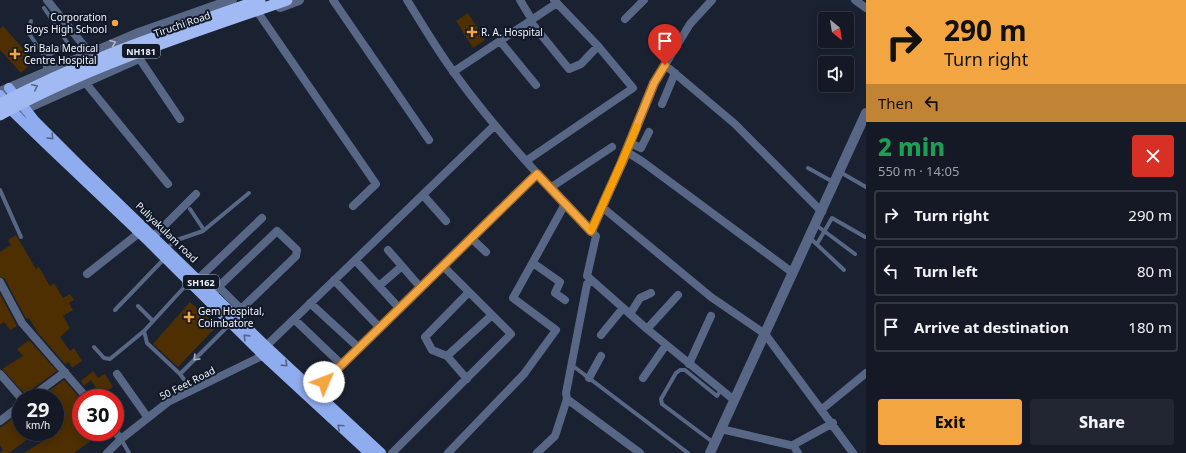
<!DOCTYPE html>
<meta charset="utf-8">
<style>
:root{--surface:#141925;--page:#212632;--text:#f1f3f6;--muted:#9da0a7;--line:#333842;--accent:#f2a541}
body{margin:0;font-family:"Noto Sans",sans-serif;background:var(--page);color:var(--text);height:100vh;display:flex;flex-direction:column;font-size:15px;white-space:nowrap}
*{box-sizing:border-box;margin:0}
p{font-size:13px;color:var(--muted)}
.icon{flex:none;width:22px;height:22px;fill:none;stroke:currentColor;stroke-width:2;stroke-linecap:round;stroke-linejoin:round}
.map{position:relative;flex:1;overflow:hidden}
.side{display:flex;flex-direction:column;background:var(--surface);width:320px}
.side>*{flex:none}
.top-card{background:#f2a541;color:#111;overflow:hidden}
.needle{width:26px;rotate:150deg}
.controls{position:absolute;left:818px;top:12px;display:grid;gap:8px}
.controls a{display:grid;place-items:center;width:36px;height:36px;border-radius:4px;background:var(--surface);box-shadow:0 2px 10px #0003,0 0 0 1px var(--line);font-size:20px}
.speed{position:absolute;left:12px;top:389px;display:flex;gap:8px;font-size:20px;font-weight:700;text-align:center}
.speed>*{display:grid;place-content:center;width:52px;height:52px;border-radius:50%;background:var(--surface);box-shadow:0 2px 10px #0003,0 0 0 1px var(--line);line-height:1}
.speed small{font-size:10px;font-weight:400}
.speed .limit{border:6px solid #d22;background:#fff;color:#111}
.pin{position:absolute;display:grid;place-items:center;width:34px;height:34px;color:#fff;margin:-41px -17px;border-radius:50% 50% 50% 0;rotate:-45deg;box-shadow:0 0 4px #0007}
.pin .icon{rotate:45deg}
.me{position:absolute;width:44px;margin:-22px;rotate:46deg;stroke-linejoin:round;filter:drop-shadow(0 0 3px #0008)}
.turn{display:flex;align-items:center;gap:14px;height:84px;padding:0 12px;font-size:18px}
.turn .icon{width:52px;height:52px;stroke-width:2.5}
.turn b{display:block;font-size:28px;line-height:34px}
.then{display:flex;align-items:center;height:38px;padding:0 12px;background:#0003;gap:8px;font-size:15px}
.round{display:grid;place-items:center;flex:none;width:42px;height:42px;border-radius:4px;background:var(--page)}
.overview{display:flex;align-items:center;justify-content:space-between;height:68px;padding:0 12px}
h1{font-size:24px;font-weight:800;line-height:30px;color:#1e9e55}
.button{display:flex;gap:8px;margin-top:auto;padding:8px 12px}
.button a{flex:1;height:46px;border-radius:4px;background:var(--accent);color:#111;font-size:16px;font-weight:800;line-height:46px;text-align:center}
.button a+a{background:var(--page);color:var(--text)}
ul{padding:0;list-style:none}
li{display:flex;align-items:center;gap:12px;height:50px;margin:0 8px 6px;padding:0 4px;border:2px solid var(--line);border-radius:4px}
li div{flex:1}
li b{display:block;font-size:15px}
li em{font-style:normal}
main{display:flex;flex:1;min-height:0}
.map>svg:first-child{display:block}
.building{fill:#4e2f01}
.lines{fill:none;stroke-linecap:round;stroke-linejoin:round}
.service{stroke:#586786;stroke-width:4}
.minor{stroke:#586786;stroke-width:8}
.tertiary{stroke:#586786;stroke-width:10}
.primary{stroke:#8facee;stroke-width:10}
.trunk{stroke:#a1baf3;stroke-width:11}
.oneway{stroke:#acb5c7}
.oneway2{stroke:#59698d}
.oneway3{stroke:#50628a}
.route-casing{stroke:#9d6b2a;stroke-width:10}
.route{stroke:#f2a541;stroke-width:7}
.slow{stroke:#f59e0b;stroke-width:7}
.poi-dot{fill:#f2a541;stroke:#111827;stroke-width:1.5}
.labels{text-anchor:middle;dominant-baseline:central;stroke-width:4;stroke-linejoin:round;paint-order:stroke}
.shield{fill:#111827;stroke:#adb2bd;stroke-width:1}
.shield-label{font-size:9px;font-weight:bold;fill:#f0f4fd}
.poi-label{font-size:10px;fill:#f0f4fd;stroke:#111827;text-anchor:start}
.street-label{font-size:10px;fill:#f0f4fd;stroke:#111827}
</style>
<main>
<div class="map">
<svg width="866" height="453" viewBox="0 0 866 453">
<rect width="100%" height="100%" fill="#1a2131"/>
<!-- building -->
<path class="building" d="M468,13L485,40L473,48L456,21Z
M3,26L34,61L21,73L0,50V29Z
M16,235L36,269L39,267L50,286L54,283L63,298L70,294L74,300L69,303L73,310L63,316L70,328L60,337L70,351L74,348L82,361L72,368L69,362L65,364L38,333L29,318L26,319L5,279L0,277V252L11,245L8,240Z
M0,294L17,326L10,330L4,322L0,325Z
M190,302L217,326L178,367L153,344Z
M29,340L57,371L25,394L2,369L23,356L17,349Z
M93,371L98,378L105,374L113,387L100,395L91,380L84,386L81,381Z
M64,380L81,399V432H103L74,453H24L45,440L39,432H55V398H39Z
M21,412V432H37L9,453H0L3,450L0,445V428Z"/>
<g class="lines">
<!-- service -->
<path class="service" d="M44,8L67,42L65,45L43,59L46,71
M31,21L28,32L45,57
M808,168L835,183
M840,172L866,187
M0,190L21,237
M190,209L204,230
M816,225L855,254
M810,238L844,270
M817,244L832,218L865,237
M166,250L174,241L203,231L249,193
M189,282L144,331L147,343L180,374L192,390
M138,306L152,320
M115,310L165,258
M94,347L104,358L110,359L144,331
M573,366L688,453
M180,374L231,323
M121,439L129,453
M714,443L662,404L661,399L676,373L680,370H685L717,396L721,390"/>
<!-- minor -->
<path class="minor" d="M47,0L89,52
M333,0L429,140
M407,0C422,24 437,50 455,74C497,132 546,184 596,236L587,276L647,329L734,400
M520,0L529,15
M855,0L866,8
M259,14L376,184L353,206
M625,19L644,0
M530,21L569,69L581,64L598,46
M500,41L536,85
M139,58L180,119
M665,65L735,124L822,212
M453,72L557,3
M84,81L168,184
M662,104L675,73
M630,143L641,148L649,132
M627,152L643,162L793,273
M526,161L633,88L598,46L554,0
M550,188L612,147
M423,195L446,221
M602,207L711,297L765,334L853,453
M591,231L623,162L654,83L690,24L712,0
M154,236L196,194
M471,238L486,252
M388,250L421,288
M355,260L400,309
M533,263L560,282L555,293L565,300
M87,274L139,233
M198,279L262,218
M334,280L380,328
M0,282L22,323L87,398
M379,286L402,266
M219,287L241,309
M212,293L277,231L297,250L296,256L235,315
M310,303L359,348
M630,314L640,298L651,293
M294,319L342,365
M647,329L678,295
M601,335L623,308
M263,349L495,125
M447,356L492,315
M689,364L711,316
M0,374L21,398
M117,374L148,418
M589,378L601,356
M643,378L666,345
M467,379L447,356L432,350L425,337L469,292
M314,391L537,174
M30,398L65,372
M567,399L640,453
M821,410L866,373
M0,421L21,405
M721,429L794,446
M115,432L121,439
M107,453L121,439L168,402L268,353
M392,453L511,334L443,266
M448,453L524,374L556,330L513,298L565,204
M537,453L555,436L567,399L566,393L587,284L592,281
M798,453L793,445L833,423"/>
<!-- tertiary -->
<path class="tertiary" d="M280,7L299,0
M0,92L136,34L232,0
M18,112L137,59
M710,453L866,113"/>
<!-- primary -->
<path class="primary" d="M9,88L35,121L82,168L266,346L381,453
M0,95L14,113L46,144L147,240L264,356L369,453"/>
<!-- trunk -->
<path class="trunk" d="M0,104C82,60 172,31 260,0
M0,115C90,65 190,34 287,0"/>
</g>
<!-- one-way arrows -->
<defs><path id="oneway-chevron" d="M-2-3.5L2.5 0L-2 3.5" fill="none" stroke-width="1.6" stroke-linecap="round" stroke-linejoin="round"/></defs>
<g class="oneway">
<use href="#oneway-chevron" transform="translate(113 43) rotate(-22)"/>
<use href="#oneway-chevron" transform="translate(196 358) rotate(134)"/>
</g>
<use class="oneway2" href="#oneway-chevron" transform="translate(35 87) rotate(-26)"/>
<g class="oneway3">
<use href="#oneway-chevron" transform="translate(51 137) rotate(45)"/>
<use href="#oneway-chevron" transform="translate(246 337) rotate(-136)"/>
<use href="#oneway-chevron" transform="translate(285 364) rotate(43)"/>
<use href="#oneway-chevron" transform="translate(340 427) rotate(-137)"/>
</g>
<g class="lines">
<defs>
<path id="route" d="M324,382L537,174L591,231L622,162L654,83L665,65"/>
</defs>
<!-- route casing -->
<use href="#route" class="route-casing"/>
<!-- route -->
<use href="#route" class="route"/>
<!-- slow -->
<path class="slow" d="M592,229L637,127"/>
</g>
<!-- markers -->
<g class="poi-dot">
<circle cx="115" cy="23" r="4"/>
<path d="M470 26h4v4h4v4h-4v4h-4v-4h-4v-4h4z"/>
<path d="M13 48h4v4h4v4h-4v4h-4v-4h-4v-4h4z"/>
<path d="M187 311h4v4h4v4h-4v4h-4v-4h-4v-4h4z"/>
</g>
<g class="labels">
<!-- shield labels -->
<g class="shield">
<rect x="122" y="44" width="38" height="14" rx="3"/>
<rect x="183" y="275" width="36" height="14" rx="3"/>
</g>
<g class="shield-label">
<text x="141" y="51">NH181</text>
<text x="201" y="282">SH162</text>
</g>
<!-- poi labels -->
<g class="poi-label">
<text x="107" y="17" text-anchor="end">Corporation<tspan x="107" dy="12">Boys High School</tspan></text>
<text x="481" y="32">R. A. Hospital</text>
<text x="24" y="48">Sri Bala Medical<tspan x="24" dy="12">Centre Hospital</tspan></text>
<text x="198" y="311">Gem Hospital,<tspan x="198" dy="12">Coimbatore</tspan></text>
</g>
<!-- street labels -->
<g class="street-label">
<text transform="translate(182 24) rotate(-19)">Tiruchi Road</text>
<text transform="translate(167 232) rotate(44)">Puliyakulam road</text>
<text transform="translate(187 383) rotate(-27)">50 Feet Road</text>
</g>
</g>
</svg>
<div class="controls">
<a><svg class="needle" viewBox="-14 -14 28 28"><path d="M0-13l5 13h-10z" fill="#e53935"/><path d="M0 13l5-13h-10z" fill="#9da0a7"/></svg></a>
<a><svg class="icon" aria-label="sound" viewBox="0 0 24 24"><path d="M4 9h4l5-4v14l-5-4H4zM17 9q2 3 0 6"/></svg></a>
</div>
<div class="speed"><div>29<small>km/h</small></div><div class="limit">30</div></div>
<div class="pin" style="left:665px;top:65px;background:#d93025"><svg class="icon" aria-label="arrive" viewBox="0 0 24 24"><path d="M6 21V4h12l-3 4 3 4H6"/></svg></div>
<svg class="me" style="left:324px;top:382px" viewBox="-20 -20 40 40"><circle r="19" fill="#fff"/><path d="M0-13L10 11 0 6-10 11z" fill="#f2a541"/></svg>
</div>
<section class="side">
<div class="top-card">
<div class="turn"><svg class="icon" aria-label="right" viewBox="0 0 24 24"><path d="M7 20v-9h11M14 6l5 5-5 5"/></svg><div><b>290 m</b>Turn right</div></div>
<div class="then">Then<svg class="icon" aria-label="left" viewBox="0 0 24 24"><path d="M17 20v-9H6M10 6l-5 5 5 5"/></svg></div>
</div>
<div class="overview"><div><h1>2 min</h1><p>550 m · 14:05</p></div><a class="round" style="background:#d93025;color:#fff"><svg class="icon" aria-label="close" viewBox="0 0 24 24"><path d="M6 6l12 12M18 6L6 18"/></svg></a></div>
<ul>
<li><svg class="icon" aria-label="right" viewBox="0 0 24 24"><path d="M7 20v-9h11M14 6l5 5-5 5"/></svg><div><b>Turn right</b></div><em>290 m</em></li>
<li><svg class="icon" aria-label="left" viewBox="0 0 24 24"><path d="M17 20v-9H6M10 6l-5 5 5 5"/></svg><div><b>Turn left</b></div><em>80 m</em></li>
<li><svg class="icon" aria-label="arrive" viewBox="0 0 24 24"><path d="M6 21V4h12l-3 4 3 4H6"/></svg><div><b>Arrive at destination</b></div><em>180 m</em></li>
</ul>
<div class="button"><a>Exit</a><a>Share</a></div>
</section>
</main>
